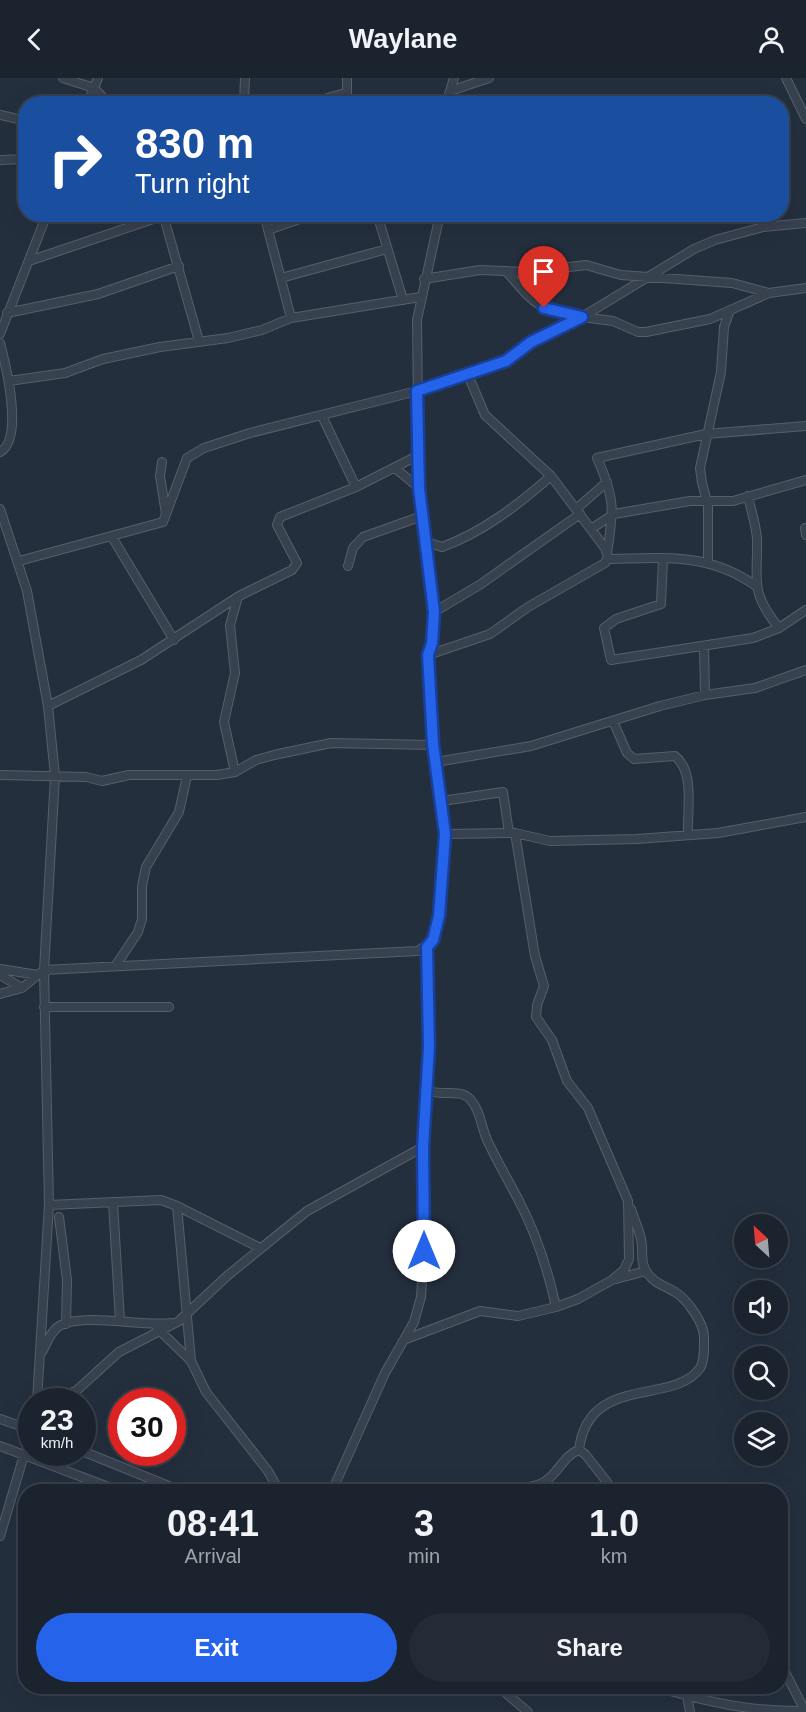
<!DOCTYPE html>
<style>
:root{--surface:#1b232e;--page:#242b36;--text:#f1f3f6;--muted:#a0a4aa;--line:#39404a;--accent:#2563eb}
body{margin:0;font-family:Helvetica,sans-serif;background:var(--page);color:var(--text);height:100vh;display:flex;flex-direction:column;font-size:22px;white-space:nowrap}
*{box-sizing:border-box;margin:0}
p{font-size:20px;color:var(--muted)}
.icon{flex:none;width:33px;height:33px;fill:none;stroke:currentColor;stroke-width:2;stroke-linecap:round;stroke-linejoin:round}
.map{position:relative;flex:1;overflow:hidden}
.sheet{position:absolute;left:18px;top:1406px;width:770px;height:210px;display:flex;flex-direction:column;background:var(--surface);border-radius:24px;box-shadow:0 6px 24px #0002,0 0 0 2px var(--line)}
.sheet>*{flex:none}
.top-card{position:absolute;left:18px;top:18px;width:771px;height:126px;border-radius:24px;box-shadow:0 6px 24px #0002,0 0 0 2px var(--line);background:#1a4fa0;color:#fff;overflow:hidden}
.needle{width:39px;rotate:334deg}
.controls{position:absolute;left:734px;top:1136px;display:grid;gap:12px}
.controls a{display:grid;place-items:center;width:54px;height:54px;border-radius:50%;background:var(--surface);box-shadow:0 6px 24px #0002,0 0 0 2px var(--line);font-size:30px}
.speed{position:absolute;left:18px;top:1310px;display:flex;gap:12px;font-size:30px;font-weight:700;text-align:center}
.speed>*{display:grid;place-content:center;width:78px;height:78px;border-radius:50%;background:var(--surface);box-shadow:0 6px 24px #0002,0 0 0 2px var(--line);line-height:1}
.speed small{font-size:15px;font-weight:400}
.speed .limit{border:9px solid #d22;background:#fff;color:#111}
.pin{position:absolute;display:grid;place-items:center;width:51px;height:51px;color:#fff;margin:-62px -26px;border-radius:50% 50% 50% 0;rotate:-45deg;box-shadow:0 0 6px #0007}
.pin .icon{rotate:45deg}
.me{position:absolute;width:66px;margin:-33px;rotate:0deg;stroke-linejoin:round;filter:drop-shadow(0 0 4px #0008)}
.turn{display:flex;align-items:center;gap:21px;height:126px;padding:0 18px;font-size:27px}
.turn .icon{width:78px;height:78px;stroke-width:2.5}
.turn b{display:block;font-size:42px;line-height:51px}
.eta{display:flex;justify-content:space-evenly;align-items:center;height:102px;text-align:center}
.eta b{font-size:36px;font-weight:800;line-height:42px}
.primary-button{display:flex;gap:12px;margin-top:auto;padding:12px 18px}
.primary-button a{flex:1;height:69px;border-radius:36px;background:var(--accent);color:#fff;font-size:24px;font-weight:800;line-height:69px;text-align:center}
.primary-button a+a{background:var(--page);color:var(--text)}
header{display:flex;justify-content:space-between;align-items:center;height:78px;padding:0 18px;background:var(--surface);font-size:27px;font-weight:800}
.map>svg:first-child{display:block}
.lines{fill:none;stroke-linecap:round;stroke-linejoin:round}
.street-casing{stroke:#565f6c;stroke-width:10}
.street{stroke:#38414e;stroke-width:8}
.route-casing{stroke:#184099;stroke-width:15}
.route{stroke:#2563eb;stroke-width:10}
</style>
<header><svg class="icon" aria-label="back" viewBox="0 0 24 24"><path d="M15 5l-7 7 7 7"/></svg>Waylane<svg class="icon" aria-label="person" viewBox="0 0 24 24"><circle cx="12" cy="8" r="4"/><path d="M4 21q1-7 8-7t8 7"/></svg></header>
<div class="map">
<svg width="806" height="1634" viewBox="0 0 806 1634">
<rect width="100%" height="100%" fill="#242f3e"/>
<g class="lines">
<defs>
<path id="street" d="M63,0L94,10L109,26
M347,0V26
M786,0L806,41
M450,13L489,0
M87,26L98,0
M244,26L245,0
M307,26L345,15
M446,26L454,0
M0,37L23,42L24,81
M0,82L26,81
M163,136L199,263
M264,136L291,240
M377,136L403,222
M268,152L314,136
M29,183L168,136
M506,193C535,226 536,232 582,239L694,171L715,162L763,149L806,145
M281,200L387,171
M424,201L480,192L527,194L586,187L621,197L732,205L769,215
M7,235L98,216L179,188
M0,256L47,136
M0,265C6,288 24,361 0,374
M9,303L65,295L103,281L160,269L228,260L262,252L291,240L420,219
M322,338L356,409
M162,384L160,398L166,436
M395,390L419,410
M748,418C751,432 756,447 757,461C758,503 749,513 779,550
M0,431L27,513L48,628L55,698L44,892L22,910L0,916
M576,431L607,404
M805,450L806,457
M591,451L614,436L690,423H733L806,402
M112,459L174,562
M424,463L442,469C483,454 518,427 551,398
M607,475C614,432 615,420 597,380L706,356L806,348
M663,480L661,526L616,541L604,550L611,582L753,560L779,550L806,532
M608,481C664,480 708,474 756,508
M19,483L163,444L187,380L204,370L250,355L417,313L468,297L506,283L532,264L582,239L613,243L638,254H646L710,241L769,215L806,210
M708,484V427L702,405L700,390L721,294L724,249L730,232
M348,488L353,470L363,459L422,438
M434,534L481,506L580,436
M704,568L705,617
M428,577L490,556L528,529L605,485L608,479L605,470L551,398L485,337L468,297
M48,628L141,582L239,518L292,492L297,485L277,447L280,439L356,409L419,377
M613,643L627,675L634,681L675,678C695,694 687,731 688,756
M436,684L531,668L660,628L705,617L755,610L806,592
M235,694L224,644L235,595L230,547L238,519
M0,697L86,699L102,703L129,697H217L235,694L256,682L274,677L331,665L433,667
M442,723L503,714L509,755
M445,756L515,755L550,763L637,761L718,755L806,739
M116,887L138,854L142,841V808L146,789L179,734L187,698
M0,891L38,897
M0,897L22,910
M44,929H169
M427,1012C439,1019 460,1010 470,1021C481,1033 481,1050 488,1064C497,1083 508,1102 518,1121C536,1155 548,1192 556,1229
M113,1124L120,1243
M49,1127L161,1122L177,1128L191,1283L206,1314L268,1393L279,1413
M177,1128L260,1170
M59,1139L67,1202L66,1246
M616,1201L646,1193
M157,1250L191,1283
M406,1261L480,1233L518,1238L556,1229L578,1221L612,1202L624,1192L629,1181L628,1123L588,1030L567,1003L552,962L536,939L537,927L544,908L535,878L515,755
M42,1274C47,1265 51,1252 61,1247C86,1235 144,1249 171,1245
M37,1323L49,1127L44,892L418,873L433,862L441,816L445,756L433,666L428,577L432,565L434,534L419,410L417,242L440,136
M50,1323L76,1313L119,1274L179,1243L227,1198L307,1133L423,1069
M0,1341L32,1352
M0,1368L119,1413
M579,1372C588,1295 674,1328 700,1290C705,1282 704,1268 704,1259C704,1245 687,1221 675,1214C666,1208 655,1206 648,1196C639,1184 644,1175 641,1161C639,1151 634,1141 631,1131
M579,1372L585,1376L614,1413
M82,1373L181,1413
M332,1413L385,1295L414,1244L421,1219L423,1189V1069L429,969L427,869
M496,1413C512,1408 528,1413 544,1404C558,1396 564,1377 579,1372
M0,1458L24,1377
M780,1584L805,1633
M502,1608L507,1616L528,1634
M654,1608C705,1624 752,1634 806,1633
M687,1618L690,1634"/>
</defs>
<!-- street casing -->
<use href="#street" class="street-casing"/>
<!-- street -->
<use href="#street" class="street"/>
</g>
<g class="lines">
<defs>
<path id="route" d="M424,1173L423,1069L429,969L427,869L433,862L439,838L445,756L433,666L428,577L432,565L434,534L419,410L417,313L506,283L531,264L582,239L544,230"/>
</defs>
<!-- route casing -->
<use href="#route" class="route-casing"/>
<!-- route -->
<use href="#route" class="route"/>
</g>
</svg>
<div class="controls">
<a><svg class="needle" viewBox="-14 -14 28 28"><path d="M0-13l5 13h-10z" fill="#e53935"/><path d="M0 13l5-13h-10z" fill="#a0a4aa"/></svg></a>
<a><svg class="icon" aria-label="sound" viewBox="0 0 24 24"><path d="M4 9h4l5-4v14l-5-4H4zM17 9q2 3 0 6"/></svg></a>
<a><svg class="icon" aria-label="search" viewBox="0 0 24 24"><circle cx="10" cy="10" r="6"/><path d="M15 15l6 6"/></svg></a>
<a><svg class="icon" aria-label="layers" viewBox="0 0 24 24"><path d="M12 4l9 5-9 5-9-5zM3 14l9 5 9-5"/></svg></a>
</div>
<div class="speed"><div>23<small>km/h</small></div><div class="limit">30</div></div>
<div class="pin" style="left:544px;top:230px;background:#d93025"><svg class="icon" aria-label="arrive" viewBox="0 0 24 24"><path d="M6 21V4h12l-3 4 3 4H6"/></svg></div>
<svg class="me" style="left:424px;top:1173px" viewBox="-20 -20 40 40"><circle r="19" fill="#fff"/><path d="M0-13L10 11 0 6-10 11z" fill="#2563eb"/></svg>
<div class="top-card">
<div class="turn"><svg class="icon" aria-label="right" viewBox="0 0 24 24"><path d="M7 20v-9h11M14 6l5 5-5 5"/></svg><div><b>830 m</b>Turn right</div></div>
</div>
<section class="sheet">
<div class="eta">
<div><b>08:41</b><p>Arrival</p></div>
<div><b>3</b><p>min</p></div>
<div><b>1.0</b><p>km</p></div>
</div>
<div class="primary-button"><a>Exit</a><a>Share</a></div>
</section>
</div>
